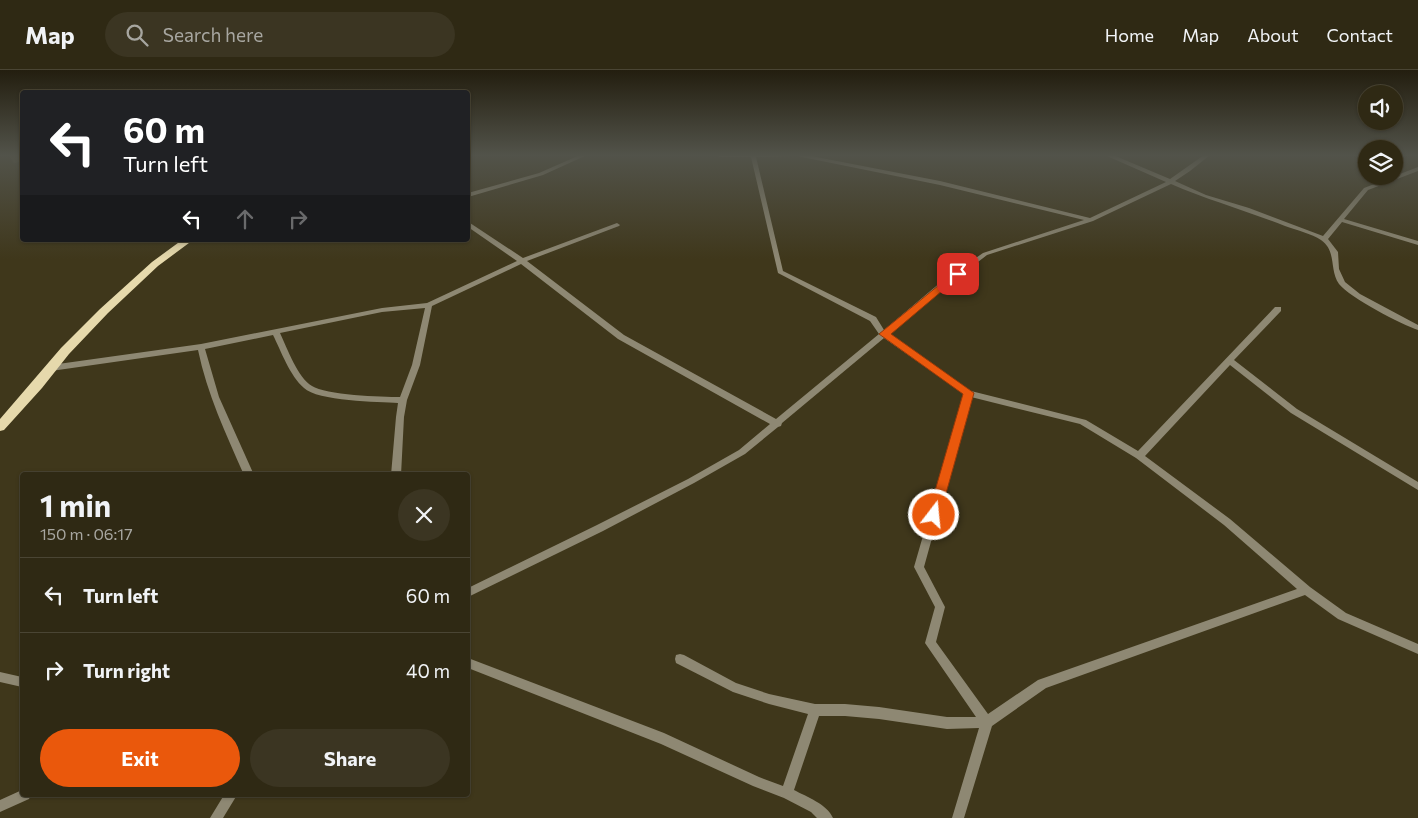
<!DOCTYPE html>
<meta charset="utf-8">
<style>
:root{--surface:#2f2914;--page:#3b3522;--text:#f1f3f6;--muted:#a7a6a0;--line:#4a4534;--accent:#ea580c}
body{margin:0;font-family:Commissioner,sans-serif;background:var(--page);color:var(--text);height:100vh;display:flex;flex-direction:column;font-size:19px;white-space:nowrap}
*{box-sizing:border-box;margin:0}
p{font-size:16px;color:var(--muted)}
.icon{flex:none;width:28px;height:28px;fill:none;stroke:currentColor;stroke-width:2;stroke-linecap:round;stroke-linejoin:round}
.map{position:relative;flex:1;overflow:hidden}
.sheet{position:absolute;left:20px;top:402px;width:450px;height:325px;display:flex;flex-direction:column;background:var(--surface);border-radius:5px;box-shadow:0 1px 4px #0004,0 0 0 1px var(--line)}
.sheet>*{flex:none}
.banner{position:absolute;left:20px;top:20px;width:450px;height:152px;border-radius:5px;box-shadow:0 1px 4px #0004,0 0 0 1px var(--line);background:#202124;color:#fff;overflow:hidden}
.fabs{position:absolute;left:1358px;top:15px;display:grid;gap:10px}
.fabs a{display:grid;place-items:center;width:45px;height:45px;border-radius:50%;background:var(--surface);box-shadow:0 1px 4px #0004,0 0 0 1px var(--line);font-size:25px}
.pin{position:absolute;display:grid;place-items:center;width:42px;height:42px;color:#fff;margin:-21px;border-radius:10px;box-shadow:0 2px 8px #0006}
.me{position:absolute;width:55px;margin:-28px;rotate:16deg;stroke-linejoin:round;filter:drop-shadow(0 0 4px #0008)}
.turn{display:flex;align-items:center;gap:18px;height:105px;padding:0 20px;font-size:22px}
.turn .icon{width:65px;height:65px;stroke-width:2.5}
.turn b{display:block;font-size:35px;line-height:42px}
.lanes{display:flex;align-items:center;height:48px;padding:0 20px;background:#0003;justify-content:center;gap:25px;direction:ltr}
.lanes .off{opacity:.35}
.round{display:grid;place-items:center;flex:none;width:52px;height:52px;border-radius:26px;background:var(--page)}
.headline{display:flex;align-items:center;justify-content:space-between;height:85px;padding:0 20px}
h1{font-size:30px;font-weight:700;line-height:38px}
.primary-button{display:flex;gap:10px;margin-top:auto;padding:10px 20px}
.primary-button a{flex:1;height:58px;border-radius:30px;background:var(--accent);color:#fff;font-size:20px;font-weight:700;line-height:58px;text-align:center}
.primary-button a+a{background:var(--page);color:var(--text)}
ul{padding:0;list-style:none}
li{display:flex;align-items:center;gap:15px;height:75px;padding:0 20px;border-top:1px solid var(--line)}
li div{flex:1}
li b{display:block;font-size:19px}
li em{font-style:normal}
header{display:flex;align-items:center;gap:30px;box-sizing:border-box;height:70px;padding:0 25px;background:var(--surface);border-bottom:1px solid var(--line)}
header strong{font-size:24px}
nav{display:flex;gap:28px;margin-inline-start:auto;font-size:18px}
.search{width:350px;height:45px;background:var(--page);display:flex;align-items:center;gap:12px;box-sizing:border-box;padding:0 18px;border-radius:28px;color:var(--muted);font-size:19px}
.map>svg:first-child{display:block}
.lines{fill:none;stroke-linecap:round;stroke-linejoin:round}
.minor{fill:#8e8873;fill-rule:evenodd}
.major{fill:#e6d9ac;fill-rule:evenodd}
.shaded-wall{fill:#3e3824}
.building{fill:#585034;stroke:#3e3824}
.route{fill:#ea580c;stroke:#983908}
</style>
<header>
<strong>Map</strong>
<div class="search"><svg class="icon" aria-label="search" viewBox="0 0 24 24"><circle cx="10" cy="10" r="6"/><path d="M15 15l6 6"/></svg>Search here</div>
<nav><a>Home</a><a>Map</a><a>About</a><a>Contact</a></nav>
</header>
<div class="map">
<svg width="1418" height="748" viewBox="0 0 1418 748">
<rect width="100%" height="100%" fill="#3f371b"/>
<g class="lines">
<!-- minor -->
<path class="minor" d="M580,85H587L543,105L468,127V123L539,103Z
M717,85H806L940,111L1090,148L1166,112L1107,86L1106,85H1113L1170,109L1204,85H1210L1190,101L1175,111L1206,125L1249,138L1323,166L1364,118L1418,97V101L1368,120L1344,149L1418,171V175L1342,152L1328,169L1338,182L1339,199L1345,212L1360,224L1418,255V260C1402,255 1349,227 1339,214C1329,200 1337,181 1321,170C1312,164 1296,160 1285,156C1247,141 1208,130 1171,114L1093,151L987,185L947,216L888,264L971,321L1086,350L1138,381L1275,237H1281V241L1234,290L1297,339L1418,412V420L1291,343L1230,295L1145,386L1230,449L1310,517L1346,543L1418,574V584L1338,549L1305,525L1046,618L992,656L964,748H952L979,658L947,659L879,649L845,646H819L794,720C807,727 827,734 833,748H817L811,742L784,728L753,716L661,674L468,598V588L664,663L759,707L783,716L808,644L769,634L733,622L676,593L675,589L676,585L680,584L684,585L736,613L769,624L815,634H845L879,637L947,647H976L925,573L935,537L914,497L964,324L884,268L782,353L781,356L778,357L745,384L694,413L603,461L468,527V518L597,455L688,409L739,380L770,354L618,269L521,194L432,236L420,295L407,330L404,347L401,405H391L396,347L398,333C379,332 317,331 304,318C290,306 281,281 273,265L205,279L219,327L254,405H244C226,364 207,324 198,280L51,301L47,298L51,295L201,274L382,238L427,233L517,191L468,157V152L470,153L523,188L617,153L620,155L619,156L527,191L624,265L776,349L879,264L870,251L778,203L751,87H720ZM797,86L940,115L1084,150L983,183L941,212L884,260L876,247L783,201L756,87ZM425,238L412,295L400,327C382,327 325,325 312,316C298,308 287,278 280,263L382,242ZM971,327L1080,354L1136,388L1224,455L1297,519L1038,610L988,644L936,572L945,537L924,497Z
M0,602L22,607V617L0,612Z
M22,720V725H31L29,729L0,742V730Z
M224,725H237L223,748H210Z"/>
<!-- major -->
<path class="major" d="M182,170H193L158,196L108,243L69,284L42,318L4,360L0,361V349L61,278L100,239L152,192Z"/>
</g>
<!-- shaded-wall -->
<path class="shaded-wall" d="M22,91V99L18,100L14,94Z"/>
<!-- building -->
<path class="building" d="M8,85H22V91L14,94Z"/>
<!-- sky -->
<linearGradient id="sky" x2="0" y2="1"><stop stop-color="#231e0f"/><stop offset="0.45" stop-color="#52534a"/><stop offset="1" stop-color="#52534a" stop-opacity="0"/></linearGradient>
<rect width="1418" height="189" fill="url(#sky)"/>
<!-- route -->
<path class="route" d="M955,202H958L962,204L891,264L974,323L940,445L938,448H930L928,445L963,324L879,264Z"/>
</svg>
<div class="fabs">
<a><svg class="icon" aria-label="sound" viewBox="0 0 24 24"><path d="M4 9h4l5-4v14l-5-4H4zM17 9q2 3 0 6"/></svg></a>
<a><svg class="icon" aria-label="layers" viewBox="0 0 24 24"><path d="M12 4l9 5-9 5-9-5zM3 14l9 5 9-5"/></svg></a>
</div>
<div class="pin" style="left:958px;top:204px;background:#d93025"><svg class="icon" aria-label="arrive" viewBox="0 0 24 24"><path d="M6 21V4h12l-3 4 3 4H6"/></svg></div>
<svg class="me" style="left:934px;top:445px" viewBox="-20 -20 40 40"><circle r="17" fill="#ea580c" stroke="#fff" stroke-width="3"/><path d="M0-11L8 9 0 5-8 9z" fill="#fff"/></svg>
<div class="banner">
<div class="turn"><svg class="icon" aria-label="left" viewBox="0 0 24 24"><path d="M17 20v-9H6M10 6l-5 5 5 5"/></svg><div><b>60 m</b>Turn left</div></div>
<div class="lanes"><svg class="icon" aria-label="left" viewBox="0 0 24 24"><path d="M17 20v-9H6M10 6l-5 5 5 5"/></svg><svg class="icon off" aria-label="ahead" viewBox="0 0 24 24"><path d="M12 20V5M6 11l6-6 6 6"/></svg><svg class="icon off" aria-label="right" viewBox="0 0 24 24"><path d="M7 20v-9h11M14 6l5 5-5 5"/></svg></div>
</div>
<section class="sheet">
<div class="headline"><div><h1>1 min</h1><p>150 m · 06:17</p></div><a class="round"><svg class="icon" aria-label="close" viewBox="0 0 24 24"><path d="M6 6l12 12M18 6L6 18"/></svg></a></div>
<ul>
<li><svg class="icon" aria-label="left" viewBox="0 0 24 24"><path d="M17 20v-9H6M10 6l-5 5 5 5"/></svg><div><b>Turn left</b></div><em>60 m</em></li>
<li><svg class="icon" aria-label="right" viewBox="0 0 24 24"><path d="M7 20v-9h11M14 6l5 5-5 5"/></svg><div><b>Turn right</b></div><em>40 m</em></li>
</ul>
<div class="primary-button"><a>Exit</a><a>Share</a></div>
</section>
</div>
